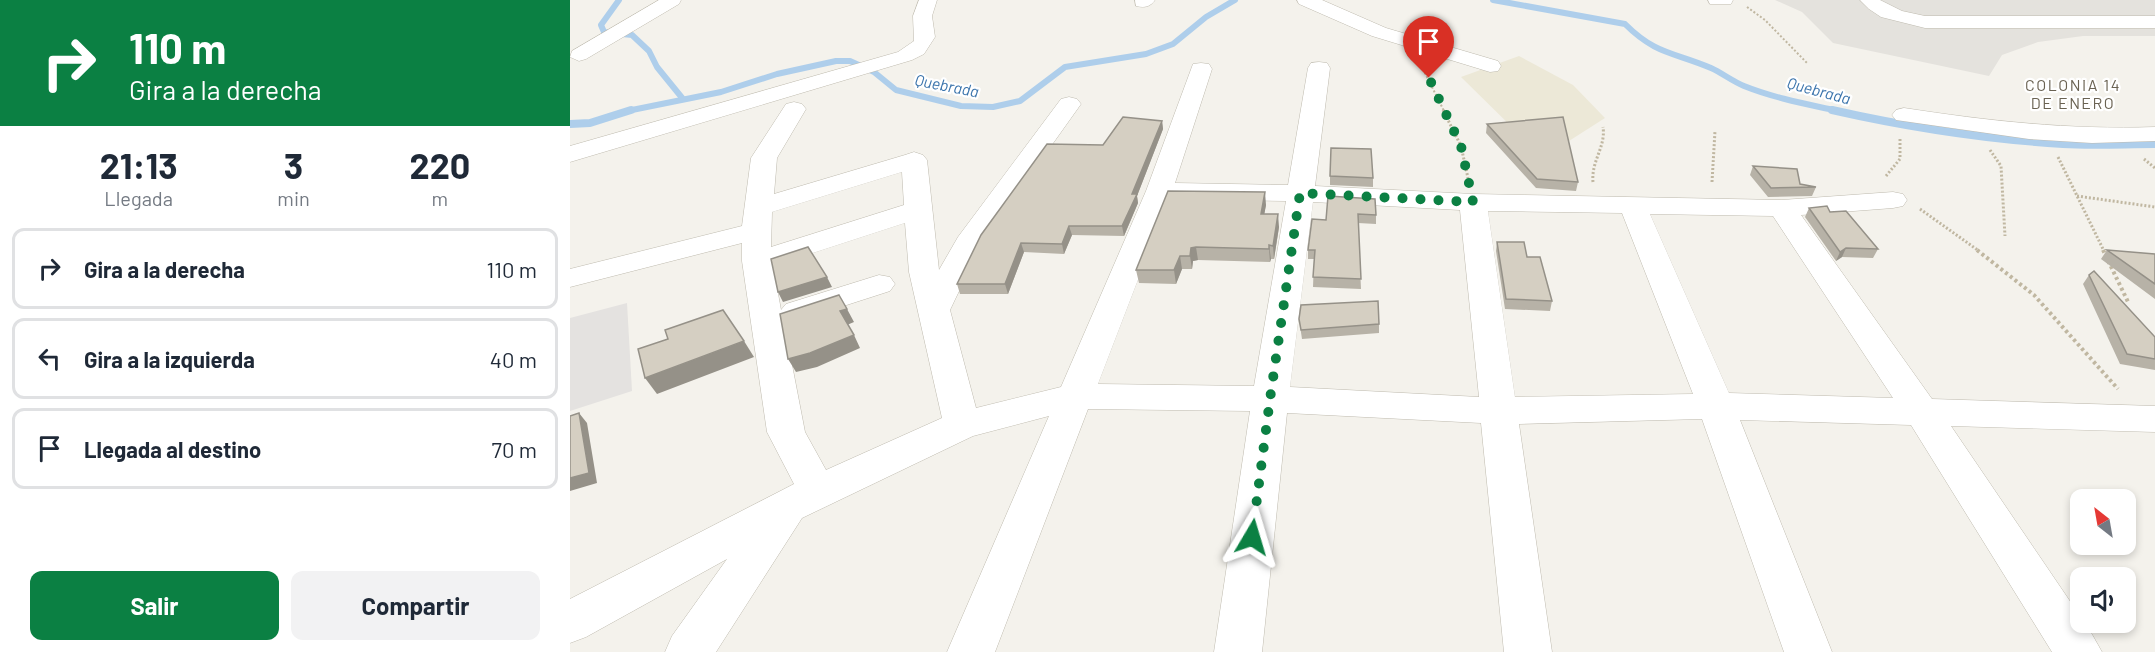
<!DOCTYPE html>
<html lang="es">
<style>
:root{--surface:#fff;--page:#f2f2f3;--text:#1f2937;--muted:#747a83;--line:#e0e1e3;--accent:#0b8043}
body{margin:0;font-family:Barlow,sans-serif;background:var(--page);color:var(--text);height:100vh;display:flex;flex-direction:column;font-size:22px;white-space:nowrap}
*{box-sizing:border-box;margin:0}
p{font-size:20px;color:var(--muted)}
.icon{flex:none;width:33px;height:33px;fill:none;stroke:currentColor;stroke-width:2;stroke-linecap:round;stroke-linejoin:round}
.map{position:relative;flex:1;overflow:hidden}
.sheet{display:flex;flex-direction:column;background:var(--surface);width:570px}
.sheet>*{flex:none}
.top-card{background:#0b8043;color:#fff;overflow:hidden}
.needle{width:39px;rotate:329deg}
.controls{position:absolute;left:1500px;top:489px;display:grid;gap:12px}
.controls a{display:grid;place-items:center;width:66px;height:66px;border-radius:12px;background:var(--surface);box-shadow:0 3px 9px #0003;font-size:30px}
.pin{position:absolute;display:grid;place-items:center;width:51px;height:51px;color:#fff;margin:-62px -26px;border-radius:50% 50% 50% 0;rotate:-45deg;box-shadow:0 0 6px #0007}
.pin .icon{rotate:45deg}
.me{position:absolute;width:66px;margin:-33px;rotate:7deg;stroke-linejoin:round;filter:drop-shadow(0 0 4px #0008)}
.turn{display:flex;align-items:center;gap:21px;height:126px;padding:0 30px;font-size:27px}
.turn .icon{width:78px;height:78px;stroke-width:2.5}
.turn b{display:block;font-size:42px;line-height:51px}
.eta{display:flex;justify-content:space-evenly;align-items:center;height:102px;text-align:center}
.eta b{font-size:36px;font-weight:700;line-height:42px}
.button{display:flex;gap:12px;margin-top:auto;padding:12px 30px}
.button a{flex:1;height:69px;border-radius:12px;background:var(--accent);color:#fff;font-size:24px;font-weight:700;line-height:69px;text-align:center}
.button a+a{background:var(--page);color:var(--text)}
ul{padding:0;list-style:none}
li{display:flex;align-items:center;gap:18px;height:81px;margin:0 12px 9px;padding:0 18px;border:3px solid var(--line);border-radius:12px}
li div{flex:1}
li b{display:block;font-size:22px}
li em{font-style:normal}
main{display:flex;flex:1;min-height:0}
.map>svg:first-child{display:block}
.industrial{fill:#e4e2dd}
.education{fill:#ece8d7}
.parking{fill:#e4e2e0}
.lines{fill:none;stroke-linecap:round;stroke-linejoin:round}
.stream-far1{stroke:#aeceeb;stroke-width:6}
.stream{stroke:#aeceeb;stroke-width:8}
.minor-casing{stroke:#bfbbaf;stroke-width:1}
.path-far2{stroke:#c0b7a1;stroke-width:2;stroke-dasharray:2 2;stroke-linecap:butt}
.path-far1{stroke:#c0b7a1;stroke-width:3;stroke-dasharray:2 2;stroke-linecap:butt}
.path{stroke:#c0b7a1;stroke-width:4;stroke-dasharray:3 3;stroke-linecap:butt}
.minor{fill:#fff;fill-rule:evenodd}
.wall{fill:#b7b2a7}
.shaded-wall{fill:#959188}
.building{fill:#d5cfc2;stroke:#959188;stroke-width:1.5}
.route{stroke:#0b8043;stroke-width:10;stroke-dasharray:0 18}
.labels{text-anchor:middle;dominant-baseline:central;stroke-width:4.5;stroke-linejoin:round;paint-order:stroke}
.far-neighbourhood-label{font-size:16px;letter-spacing:1.5px;fill:#6a6252;stroke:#fff}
.far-water-label{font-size:16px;font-style:italic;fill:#3b74ac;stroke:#fff}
</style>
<main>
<section class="sheet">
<div class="top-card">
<div class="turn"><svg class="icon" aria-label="right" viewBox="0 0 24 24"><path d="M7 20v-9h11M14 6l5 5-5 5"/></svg><div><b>110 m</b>Gira a la derecha</div></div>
</div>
<div class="eta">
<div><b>21:13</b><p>Llegada</p></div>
<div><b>3</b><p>min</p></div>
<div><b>220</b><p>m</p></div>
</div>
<ul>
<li><svg class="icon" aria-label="right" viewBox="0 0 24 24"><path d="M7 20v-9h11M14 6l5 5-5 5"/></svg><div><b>Gira a la derecha</b></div><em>110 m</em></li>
<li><svg class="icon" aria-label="left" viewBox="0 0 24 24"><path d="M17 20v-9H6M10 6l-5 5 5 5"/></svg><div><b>Gira a la izquierda</b></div><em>40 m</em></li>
<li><svg class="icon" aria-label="arrive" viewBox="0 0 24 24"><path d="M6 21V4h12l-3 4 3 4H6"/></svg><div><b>Llegada al destino</b></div><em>70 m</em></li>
</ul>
<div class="button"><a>Salir</a><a>Compartir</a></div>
</section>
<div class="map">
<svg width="1585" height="652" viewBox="0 0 1585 652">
<rect width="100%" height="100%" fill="#f4f2ec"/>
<!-- industrial -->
<path class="industrial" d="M1205,0H1585V36H1513L1468,42L1432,55L1419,76L1263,43L1232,12Z"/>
<!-- education -->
<path class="education" d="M949,56L1003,85L1035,118L999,141L965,150L891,77Z"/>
<!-- parking -->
<path class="parking" d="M57,303L62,391L0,411V318Z"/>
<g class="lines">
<!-- stream-far1 -->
<path class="stream-far1" d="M49,0L31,25L34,32L62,35L79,51L87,67L113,99
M923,0L1055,24C1086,55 1104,52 1141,68C1152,73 1162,81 1174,86C1204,98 1236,104 1268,111
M57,111L151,92L207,74L266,61H280L304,72L326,90L391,106L423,107L450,101L495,67L576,54L603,44L636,17L665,0"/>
<!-- stream -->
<path class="stream" d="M1262,110C1337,127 1416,139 1493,144C1523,146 1555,144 1585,144
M0,124L20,123L61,110"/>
<defs>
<path id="minor" d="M89,0H111L109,4L16,59L9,61L0,57L2,51Z
M349,0H367L362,16L365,37L354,54L342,60L0,162V146L328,52L344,41L343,16Z
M565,0H585C580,7 575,8 566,6Z
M727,0H752L816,28L928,61L931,66L928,71L920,72L802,36L729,4Z
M1138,0H1163L1161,4H1140Z
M1290,0H1310L1332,11L1355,16H1585V28H1355L1311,17L1299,9Z
M749,62L757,63L760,68L745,186L903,194L1212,200L1323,192L1333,194L1337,200L1333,206L1323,208L1231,215L1362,399L1585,406V432L1381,426L1510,616V622H1515L1532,652H1482L1341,425L1170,420L1262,652H1214L1132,419L949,424L982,652H934L911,423L717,413L692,652H644L680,411L518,409L425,652H377L479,416L403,436L232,518L146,652H95L102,636L157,559L16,637L0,643V599L224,484L197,432L172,261V243L0,287V269L172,226L181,158L216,104L224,102L232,104L236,109L207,158L204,194L335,155L344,152L353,155L357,160L369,270L388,237L491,99L499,97L507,99L511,104L412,243L380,310L406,408L491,387L576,191L623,64L631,63L639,64L642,69L605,183L718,185L738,68L741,63ZM332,172L334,205L201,247L202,212ZM599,199L716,201L684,386L528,384ZM743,202L890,210L909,397L720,387ZM918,211L1052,213L1123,394L945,397ZM1080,214L1203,216L1323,398L1159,393ZM335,223L339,272L372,418L256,470L235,432L212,313L216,318L227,321L320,291L325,284L320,277L309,275L216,304L211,310L203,266Z
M1334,108C1418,121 1500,130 1585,127V141L1522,143L1459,139L1326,120L1322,115L1326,110Z"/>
</defs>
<!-- minor casing -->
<use href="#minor" class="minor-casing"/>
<!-- path-far2 -->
<path class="path-far2" d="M1177,7L1195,20L1238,64
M853,69L874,111"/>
<!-- path-far1 -->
<path class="path-far1" d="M873,110L891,146L898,178
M1420,150L1431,166L1435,236
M1488,157L1534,251
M1574,159L1585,168
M1316,176L1330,159V137
M1023,182C1021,161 1036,147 1033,127
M1142,182L1145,131
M1507,196L1585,207
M1350,209L1409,251"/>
<!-- path -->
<path class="path" d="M1407,250L1464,295L1548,389
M1533,250L1559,304"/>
<!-- minor -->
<use href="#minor" class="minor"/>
</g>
<!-- wall -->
<path class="wall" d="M592,121L593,129L567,196L568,203L554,236L502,235L494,254L454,252L438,294H390L387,284L533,145Z
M917,124L1008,182L1006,191L966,188L916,133Z
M1183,166L1230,184L1246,187L1242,196L1198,197L1180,175Z
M760,176L803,178V187L760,185Z
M758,196L806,215V224L788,223L791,289L743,287L744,259H738V250L756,220Z
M696,205L694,214L709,227L704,259H701L700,262L628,260L623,261L622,269H612L606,284L569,283L566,270Z
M1239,208L1260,212L1308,249L1303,258L1272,257L1266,261L1235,217Z
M927,242L957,257L982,301L980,311L935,309L926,251Z
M1537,250L1585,254V299L1531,259Z
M1519,275L1585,337V370L1550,364L1513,284Z
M729,319L809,324V333L732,339Z"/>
<!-- shaded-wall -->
<path class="shaded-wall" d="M592,121L593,129L567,196L568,203L554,236L552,226L562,194Z
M695,192L696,205L692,227L691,214Z
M708,214L709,227L704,259L703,246Z
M499,226L502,235L494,254L492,244Z
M451,243L454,252L438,294L435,284Z
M699,245L701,259L700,262L699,249Z
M626,247L628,260L623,261L622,269L620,256L621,248Z
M1276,248L1272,257L1266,261L1270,252Z
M610,256L612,269L606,284L604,270Z
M257,277L262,287L213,302L208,292Z
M277,309L284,322L277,325L270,311Z
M284,335L290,348L247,367L226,372L218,359Z
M174,341L184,357L87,394L75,378Z
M9,413L17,423L27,483L0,491V478Z"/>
<!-- building -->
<path class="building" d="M553,117L592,121L562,194H567L552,226H499L492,244L451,243L435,284H387L411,235L477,144L533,145Z
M993,117L1008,182L967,179L917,124Z
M761,148L801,149L803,178L760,176Z
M1183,166L1227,169L1230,184L1246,187L1201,188Z
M598,191L695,192L691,214H708L703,246L699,245V249L626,247L621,248L620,256H610L604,270H566Z
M758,196L805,199L806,215L788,214L791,279L743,277L745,250H738L742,219L756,220Z
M1257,206L1260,212L1276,211L1308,249L1276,248L1270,252L1239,208Z
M927,242H954L957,257H970L982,301L936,299Z
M238,247L257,277L208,292L201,259Z
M1537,250L1585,254V284Z
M1524,271L1585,337V359L1557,354L1519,275Z
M269,295L277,309L270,311L284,335L240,353L218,359L210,314Z
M808,301L809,324L731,330L729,319L731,305Z
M153,310L174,341L75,378L68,349L98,339L95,330Z
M9,413L19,473L0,478V416Z"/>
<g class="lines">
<!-- route -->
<path class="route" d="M682,537L700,399L730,193L903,202L891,146L859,78"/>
</g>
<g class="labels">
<!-- far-neighbourhood labels -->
<g class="far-neighbourhood-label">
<text x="1503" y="84">COLONIA 14<tspan x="1503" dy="18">DE ENERO</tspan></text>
</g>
<!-- far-water labels -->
<g class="far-water-label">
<text transform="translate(377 85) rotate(11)">Quebrada</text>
<text transform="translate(1249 90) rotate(15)">Quebrada</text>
</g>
</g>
</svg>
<div class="controls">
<a><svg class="needle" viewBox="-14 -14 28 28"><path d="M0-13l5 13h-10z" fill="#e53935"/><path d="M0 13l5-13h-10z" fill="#747a83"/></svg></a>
<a><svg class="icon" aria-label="sound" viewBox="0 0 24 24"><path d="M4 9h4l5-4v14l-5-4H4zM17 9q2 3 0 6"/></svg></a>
</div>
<div class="pin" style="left:859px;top:78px;background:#d93025"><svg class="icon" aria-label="arrive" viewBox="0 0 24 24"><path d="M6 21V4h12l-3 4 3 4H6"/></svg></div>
<svg class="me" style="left:682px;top:537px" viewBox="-20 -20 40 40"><path d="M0-17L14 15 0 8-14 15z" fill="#0b8043" stroke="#fff" stroke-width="4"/></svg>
</div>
</main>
